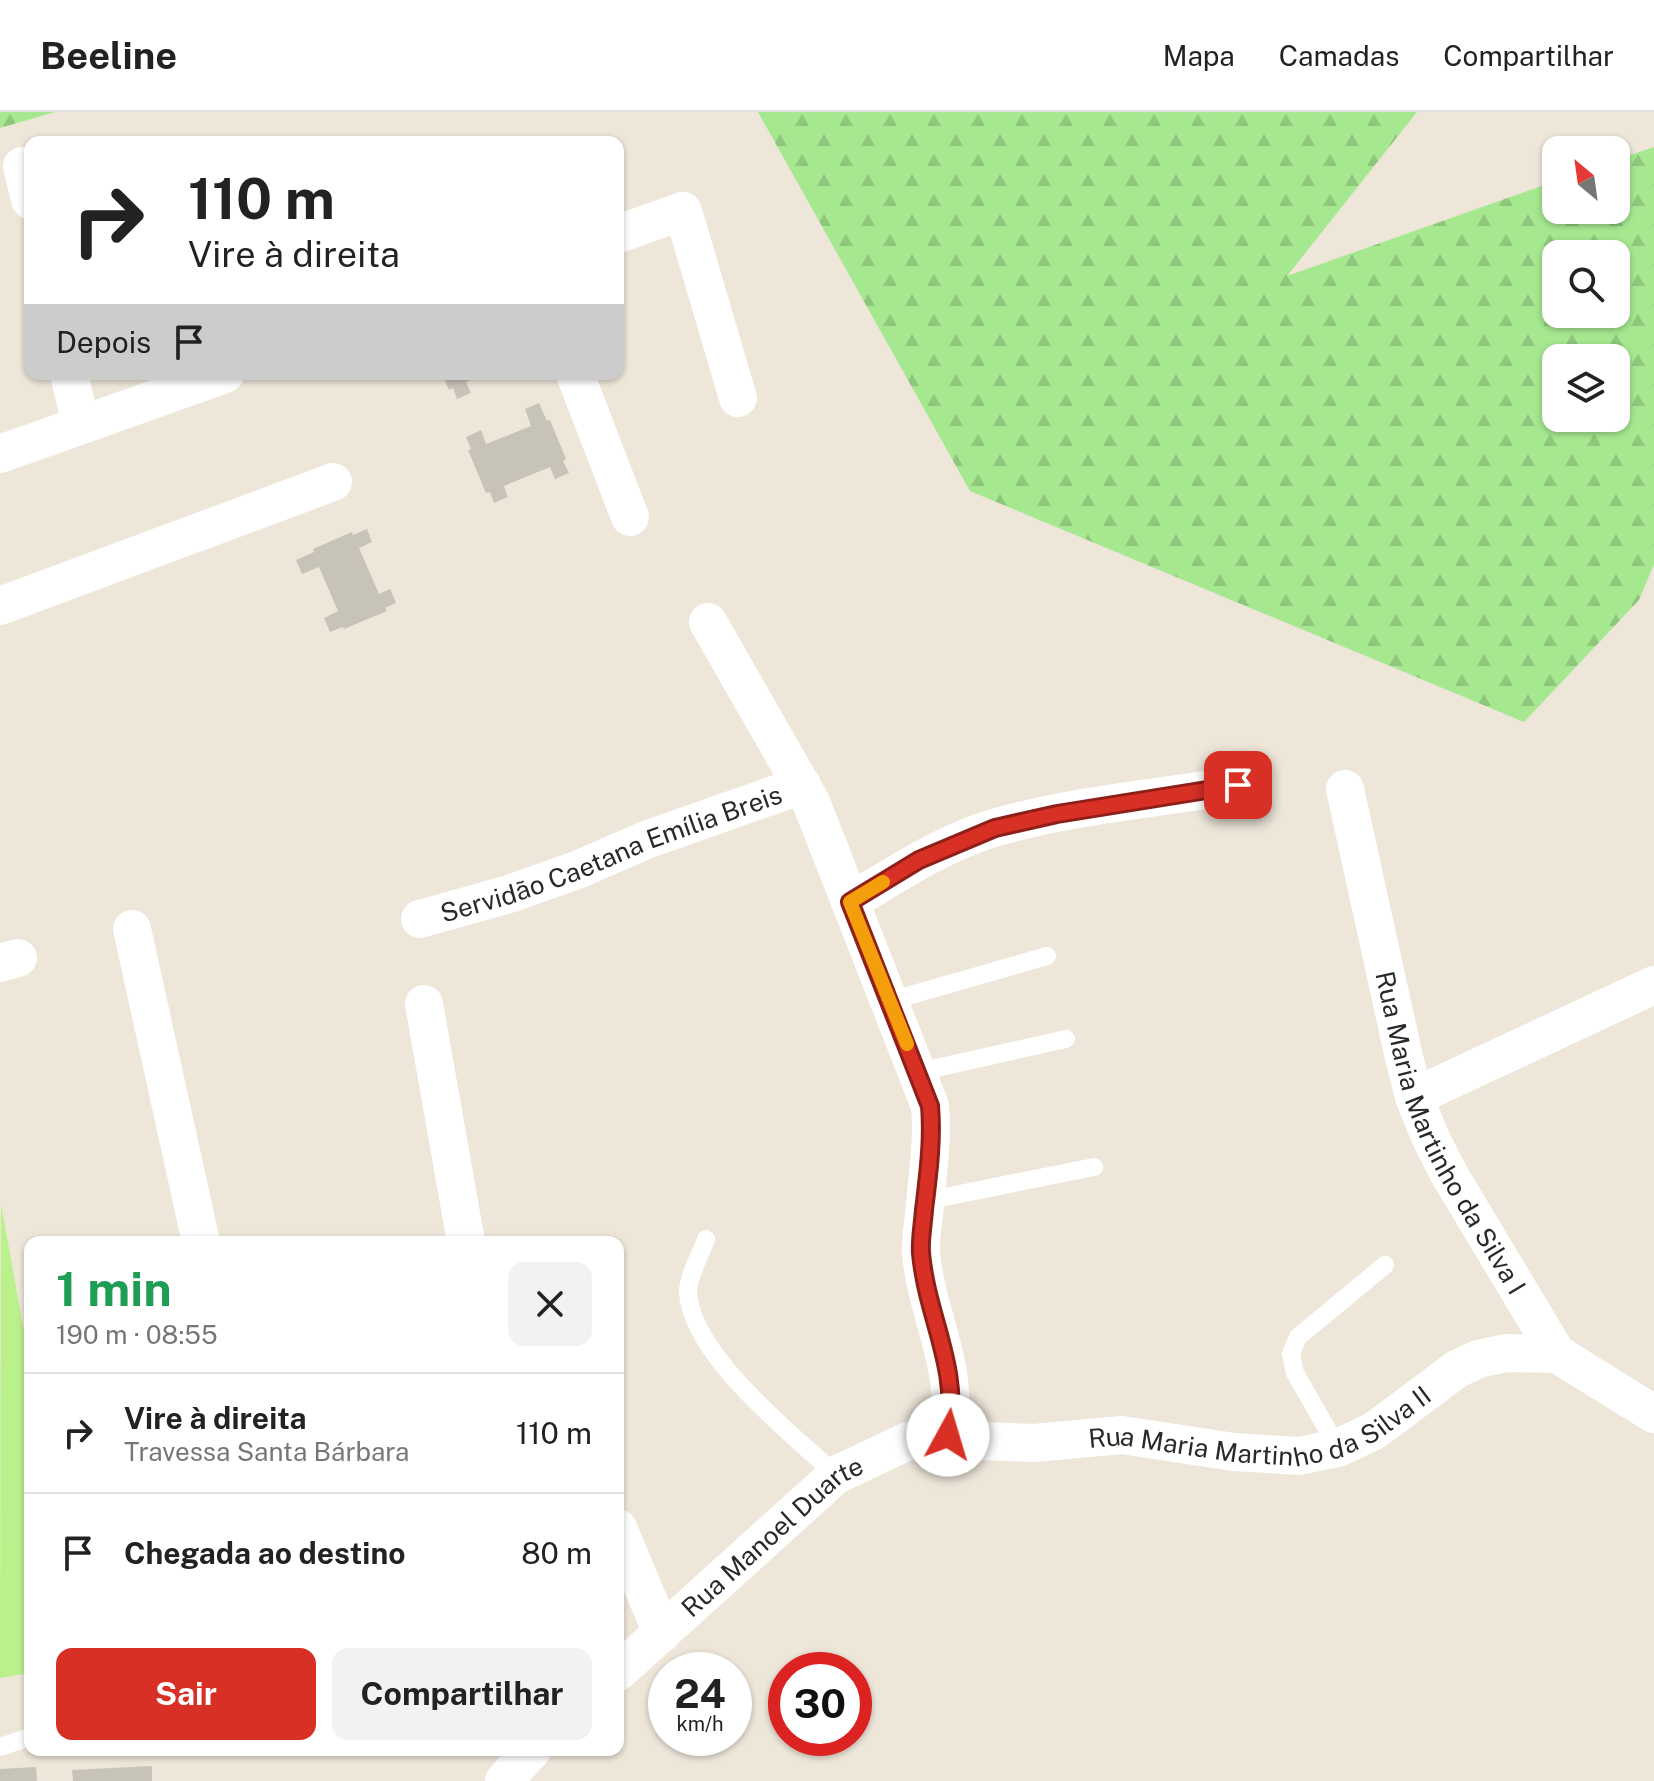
<!DOCTYPE html>
<html lang="pt">
<meta charset="utf-8">
<style>
:root{--surface:#fff;--page:#f2f2f2;--text:#222;--muted:#767676;--line:#e0e0e0;--accent:#d93025}
body{margin:0;font-family:"Public Sans",sans-serif;background:var(--page);color:var(--text);height:100vh;display:flex;flex-direction:column;font-size:30px;white-space:nowrap}
*{box-sizing:border-box;margin:0}
p{font-size:26px;color:var(--muted)}
.icon{flex:none;width:44px;height:44px;fill:none;stroke:currentColor;stroke-width:2;stroke-linecap:round;stroke-linejoin:round}
.map{position:relative;flex:1;overflow:hidden}
.sheet{position:absolute;left:24px;top:1124px;width:600px;height:520px;display:flex;flex-direction:column;background:var(--surface);border-radius:16px;box-shadow:0 2px 6px #0004}
.sheet>*{flex:none}
.guide{position:absolute;left:24px;top:24px;width:600px;height:244px;border-radius:16px;box-shadow:0 2px 6px #0004;background:#fff;color:var(--text);overflow:hidden}
.needle{width:52px;rotate:331deg}
.buttons{position:absolute;left:1542px;top:24px;display:grid;gap:16px}
.buttons a{display:grid;place-items:center;width:88px;height:88px;border-radius:16px;background:var(--surface);box-shadow:0 2px 6px #0004;font-size:40px}
.speed{position:absolute;left:648px;top:1540px;display:flex;gap:16px;font-size:40px;font-weight:700;text-align:center}
.speed>*{display:grid;place-content:center;width:104px;height:104px;border-radius:50%;background:var(--surface);box-shadow:0 2px 6px #0004;line-height:1}
.speed small{font-size:20px;font-weight:400}
.speed .limit{border:12px solid #d22;background:#fff;color:#111}
.pin{position:absolute;display:grid;place-items:center;width:68px;height:68px;color:#fff;margin:-34px;border-radius:16px;box-shadow:0 4px 12px #0006}
.me{position:absolute;width:88px;margin:-44px;rotate:6deg;stroke-linejoin:round;filter:drop-shadow(0 0 6px #0008)}
.turn{display:flex;align-items:center;gap:28px;height:168px;padding:0 32px;font-size:36px}
.turn .icon{width:104px;height:104px;stroke-width:2.5}
.turn b{display:block;font-size:56px;line-height:68px}
.then{display:flex;align-items:center;height:76px;padding:0 32px;background:#0003;gap:16px;font-size:30px}
.round{display:grid;place-items:center;flex:none;width:84px;height:84px;border-radius:16px;background:var(--page)}
.summary{display:flex;align-items:center;justify-content:space-between;height:136px;padding:0 32px}
h1{font-size:48px;font-weight:700;line-height:60px;color:#1e9e55}
.action{display:flex;gap:16px;margin-top:auto;padding:16px 32px}
.action a{flex:1;height:92px;border-radius:16px;background:var(--accent);color:#fff;font-size:32px;font-weight:700;line-height:92px;text-align:center}
.action a+a{background:var(--page);color:var(--text)}
ul{padding:0;list-style:none}
li{display:flex;align-items:center;gap:24px;height:120px;padding:0 32px;border-top:2px solid var(--line)}
li div{flex:1}
li b{display:block;font-size:30px}
li em{font-style:normal}
header{display:flex;align-items:center;gap:48px;box-sizing:border-box;height:112px;padding:0 40px;background:var(--surface);border-bottom:2px solid var(--line)}
header strong{font-size:38px}
nav{display:flex;gap:44px;margin-inline-start:auto;font-size:28px}
.map>svg:first-child{display:block}
.forest{fill:url(#forest-firs);fill-rule:evenodd}
.pitch{fill:#bbf18b}
.building{fill:#c8c3b9}
.lines{fill:none;stroke-linecap:round;stroke-linejoin:round}
.service{stroke:#fff;stroke-width:18}
.minor{stroke:#fff;stroke-width:38}
.route-casing{stroke:#8d1f18;stroke-width:20}
.route{stroke:#d93025;stroke-width:14}
.slow{stroke:#f59e0b;stroke-width:14}
.labels{text-anchor:middle;dominant-baseline:central;stroke-width:6;stroke-linejoin:round;paint-order:stroke}
.street-label{font-size:26px;fill:#292929;stroke:#fff}
</style>
<header>
<strong>Beeline</strong>
<nav><a>Mapa</a><a>Camadas</a><a>Compartilhar</a></nav>
</header>
<div class="map">
<svg width="1654" height="1669" viewBox="0 0 1654 1669">
<defs>
<pattern id="forest-firs" width="22" height="20" patternUnits="userSpaceOnUse" patternTransform="scale(2)"><rect width="22" height="20" fill="#a5e890"/><path d="M5 1l3.5 6h-7zM16 11l3.5 6h-7z" fill="#8ec77c"/></pattern>
</defs>
<rect width="100%" height="100%" fill="#ede6d9"/>
<!-- forest -->
<path class="forest" d="M0,0H55L0,16Z
M758,0H1417L1287,164L1556,69V98H1616V48L1654,35V452L1639,488L1524,610L970,379ZM1556,142H1616V202H1556ZM1556,246H1616V306H1556Z"/>
<!-- pitch -->
<path class="pitch" d="M1,1092L30,1253V1561L0,1566Z"/>
<!-- building -->
<path class="building" d="M442,262H485L466,270L471,281L457,287L453,276L449,278Z
M539,291L547,309L550,308L566,347L563,349L569,361L555,367L550,355L504,374L508,385L494,391L490,380L486,381L468,338L471,337L466,325L481,318L486,332L531,314L525,297Z
M367,417L372,430L359,436L379,482L390,477L396,491L385,496L387,499L344,517L342,515L330,520L324,506L338,499L319,455L302,462L296,448L314,440L313,437L352,420L353,423Z
M152,1654V1669H73L72,1658Z
M36,1655L37,1669H0V1657Z"/>
<g class="lines">
<!-- service -->
<path class="service" d="M890,889L1047,844
M918,960L1066,927
M925,1089L1094,1055
M706,1127C701,1142 688,1164 688,1180C691,1243 791,1321 836,1363
M1338,1336L1295,1261L1291,1242L1298,1225L1385,1153
M0,1635L30,1625"/>
<!-- minor -->
<g class="minor">
<path d="M22,54L30,88"/>
<path d="M618,122L683,99L738,286"/>
<path d="M69,262L81,313"/>
<path d="M575,262L630,405"/>
<path d="M0,342L225,262"/>
<path d="M0,494L333,370"/>
<path d="M708,510L811,690L930,994C933,1027 928,1059 925,1092C924,1108 920,1126 921,1141C927,1206 960,1254 948,1323"/>
<path id="s1" d="M1345,677L1403,941L1414,985L1431,1027L1449,1062L1557,1242L1654,1302"/>
<path d="M850,790C897,762 944,730 997,715C1075,693 1158,686 1238,673"/>
<path id="s2" d="M420,807L509,782L577,758L646,728L802,673"/>
<path d="M132,817L201,1130"/>
<path d="M0,851L18,846"/>
<path d="M424,892L466,1130"/>
<path d="M1414,985L1654,873"/>
<path d="M618,1416L662,1521"/>
<path id="s3" d="M618,1560L836,1363L908,1329L948,1323L982,1329L1034,1331L1122,1323L1234,1340L1299,1344L1338,1336L1374,1319L1457,1257L1478,1247L1506,1241L1557,1242"/>
<path d="M504,1669L532,1638"/>
</g>
</g>
<g class="lines">
<defs>
<path id="route" d="M948,1323C960,1254 927,1207 921,1141C920,1128 923,1112 924,1098C928,1064 933,1029 930,994L850,790L919,748L995,716L1057,702L1238,673"/>
</defs>
<!-- route casing -->
<use href="#route" class="route-casing"/>
<!-- route -->
<use href="#route" class="route"/>
<!-- slow -->
<path class="slow" d="M883,770L850,790L907,932"/>
</g>
<g class="labels">
<!-- street labels -->
<g class="street-label">
<text stroke="none"><textPath href="#s2" startOffset="202">Servidão Caetana Emília Breis</textPath></text>
<text stroke="none"><textPath href="#s1" startOffset="362">Rua Maria Martinho da Silva I</textPath></text>
<text stroke="none"><textPath href="#s3" startOffset="734">Rua Maria Martinho da Silva II</textPath></text>
<text stroke="none"><textPath href="#s3" startOffset="206">Rua Manoel Duarte</textPath></text>
</g>
</g>
</svg>
<div class="buttons">
<a><svg class="needle" viewBox="-14 -14 28 28"><path d="M0-13l5 13h-10z" fill="#e53935"/><path d="M0 13l5-13h-10z" fill="#767676"/></svg></a>
<a><svg class="icon" aria-label="search" viewBox="0 0 24 24"><circle cx="10" cy="10" r="6"/><path d="M15 15l6 6"/></svg></a>
<a><svg class="icon" aria-label="layers" viewBox="0 0 24 24"><path d="M12 4l9 5-9 5-9-5zM3 14l9 5 9-5"/></svg></a>
</div>
<div class="speed"><div>24<small>km/h</small></div><div class="limit">30</div></div>
<div class="pin" style="left:1238px;top:673px;background:#d93025"><svg class="icon" aria-label="arrive" viewBox="0 0 24 24"><path d="M6 21V4h12l-3 4 3 4H6"/></svg></div>
<svg class="me" style="left:948px;top:1323px" viewBox="-20 -20 40 40"><circle r="19" fill="#fff"/><path d="M0-13L10 11 0 6-10 11z" fill="#d93025"/></svg>
<div class="guide">
<div class="turn"><svg class="icon" aria-label="right" viewBox="0 0 24 24"><path d="M7 20v-9h11M14 6l5 5-5 5"/></svg><div><b>110 m</b>Vire à direita</div></div>
<div class="then">Depois<svg class="icon" aria-label="arrive" viewBox="0 0 24 24"><path d="M6 21V4h12l-3 4 3 4H6"/></svg></div>
</div>
<section class="sheet">
<div class="summary"><div><h1>1 min</h1><p>190 m · 08:55</p></div><a class="round"><svg class="icon" aria-label="close" viewBox="0 0 24 24"><path d="M6 6l12 12M18 6L6 18"/></svg></a></div>
<ul>
<li><svg class="icon" aria-label="right" viewBox="0 0 24 24"><path d="M7 20v-9h11M14 6l5 5-5 5"/></svg><div><b>Vire à direita</b><p>Travessa Santa Bárbara</p></div><em>110 m</em></li>
<li><svg class="icon" aria-label="arrive" viewBox="0 0 24 24"><path d="M6 21V4h12l-3 4 3 4H6"/></svg><div><b>Chegada ao destino</b></div><em>80 m</em></li>
</ul>
<div class="action"><a>Sair</a><a>Compartilhar</a></div>
</section>
</div>
